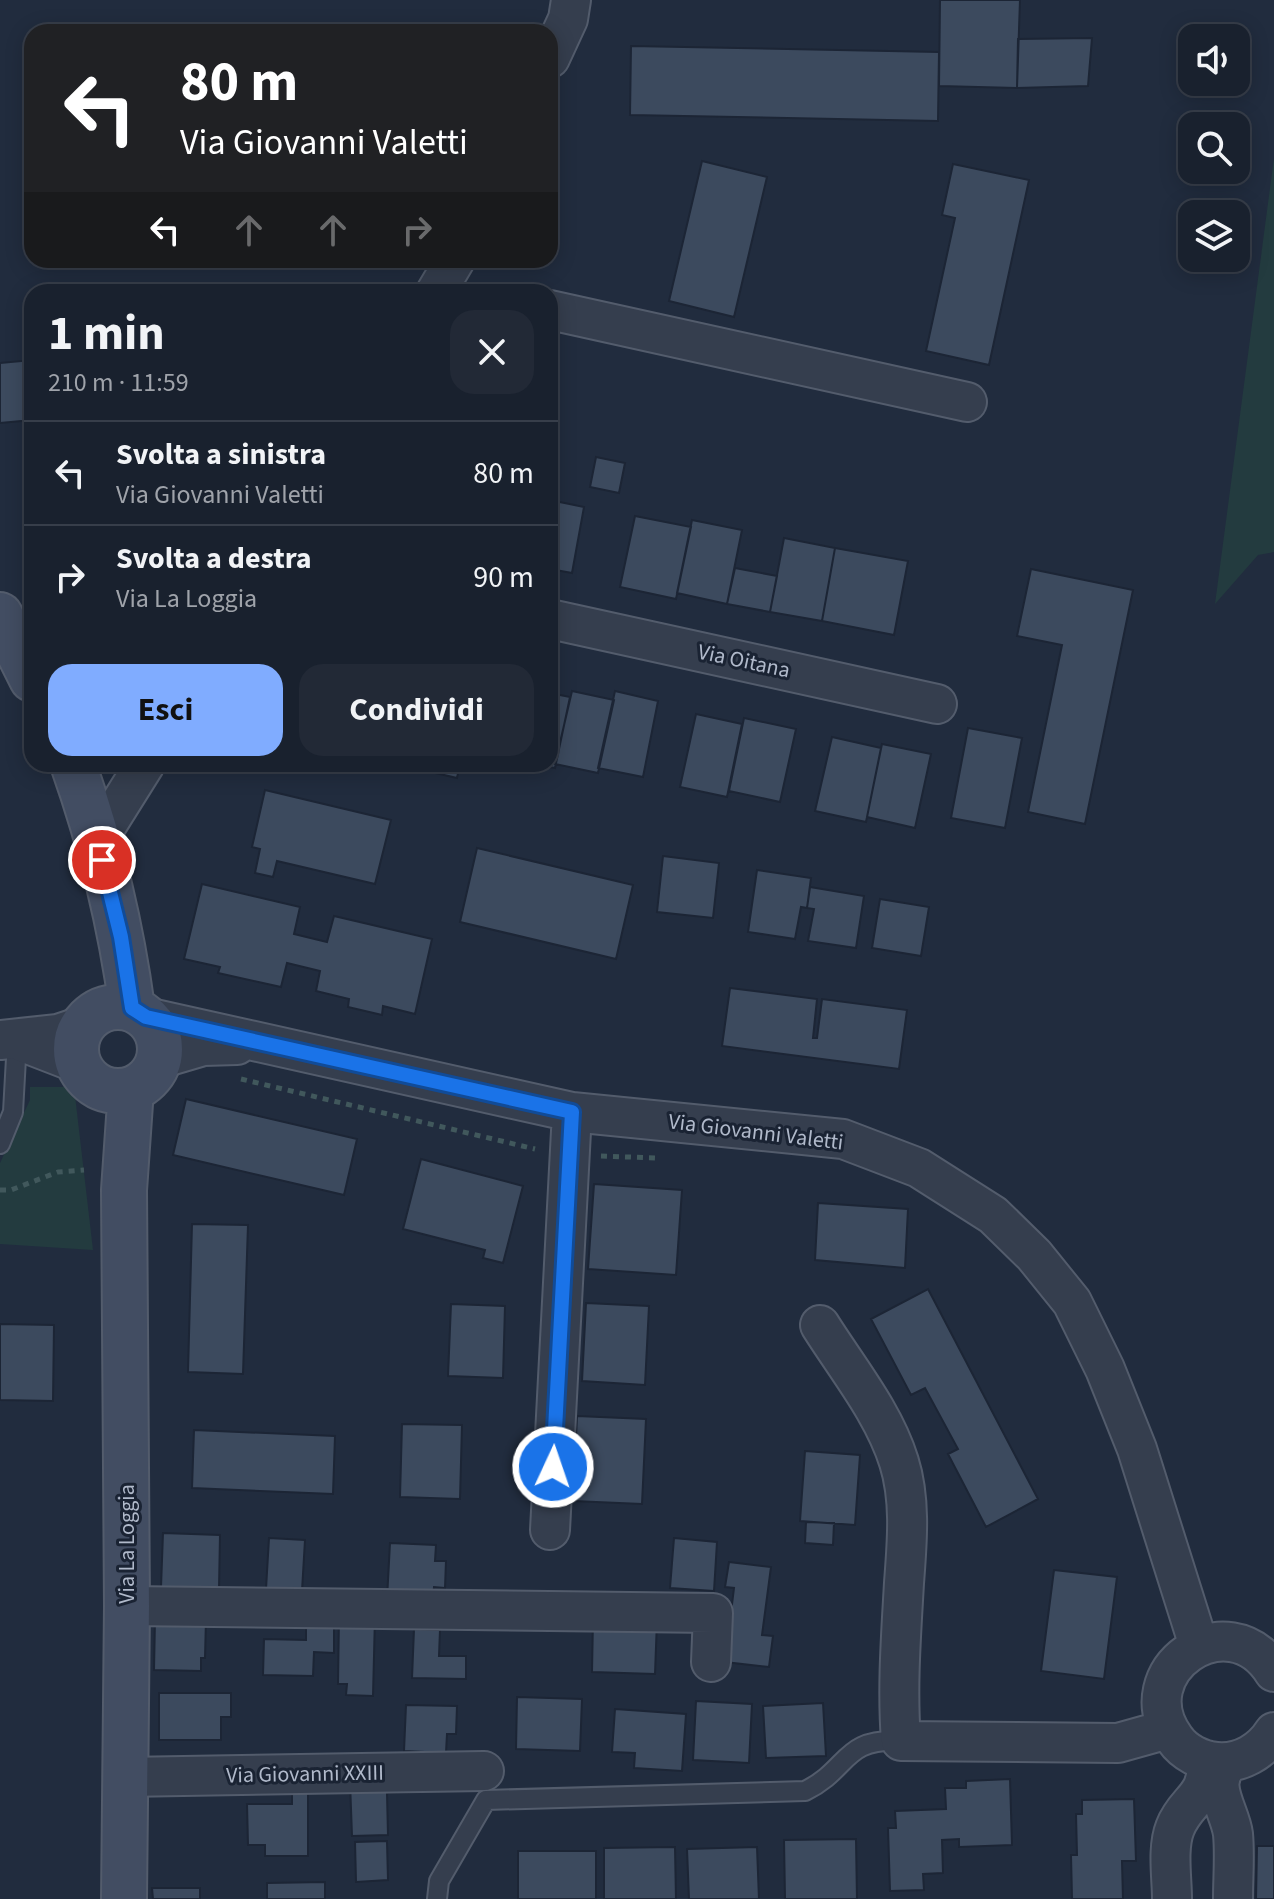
<!DOCTYPE html>
<html lang="it">
<meta charset="utf-8">
<style>
:root{--surface:#19212e;--page:#222936;--text:#f1f3f6;--muted:#9fa3aa;--line:#373e4a;--accent:#80acff}
body{margin:0;font-family:"Source Sans 3",sans-serif;background:var(--page);color:var(--text);height:100vh;display:flex;flex-direction:column;font-size:30px;white-space:nowrap}
*{box-sizing:border-box;margin:0}
p{font-size:26px;color:var(--muted)}
.icon{flex:none;width:44px;height:44px;fill:none;stroke:currentColor;stroke-width:2;stroke-linecap:round;stroke-linejoin:round}
.map{position:relative;flex:1;overflow:hidden}
.sheet{position:absolute;left:24px;top:284px;width:534px;height:488px;display:flex;flex-direction:column;background:var(--surface);border-radius:24px;box-shadow:0 4px 20px #0003,0 0 0 2px var(--line)}
.sheet>*{flex:none}
.guide{position:absolute;left:24px;top:24px;width:534px;height:244px;border-radius:24px;box-shadow:0 4px 20px #0003,0 0 0 2px var(--line);background:#202124;color:#fff;overflow:hidden}
.buttons{position:absolute;left:1178px;top:24px;display:grid;gap:16px}
.buttons a{display:grid;place-items:center;width:72px;height:72px;border-radius:16px;background:var(--surface);box-shadow:0 4px 20px #0003,0 0 0 2px var(--line);font-size:40px}
.pin{position:absolute;display:grid;place-items:center;width:68px;height:68px;color:#fff;margin:-34px;border:4px solid #fff;border-radius:50%;box-shadow:0 2px 8px #0007}
.me{position:absolute;width:88px;margin:-44px;rotate:3deg;stroke-linejoin:round;filter:drop-shadow(0 0 6px #0008)}
.turn{display:flex;align-items:center;gap:28px;height:168px;padding:0 24px;font-size:36px}
.turn .icon{width:104px;height:104px;stroke-width:2.5}
.turn b{display:block;font-size:56px;line-height:68px}
.lanes{display:flex;align-items:center;height:76px;padding:0 24px;background:#0003;justify-content:center;gap:40px;direction:ltr}
.lanes .off{opacity:.35}
.round{display:grid;place-items:center;flex:none;width:84px;height:84px;border-radius:24px;background:var(--page)}
.summary{display:flex;align-items:center;justify-content:space-between;height:136px;padding:0 24px}
h1{font-size:48px;font-weight:700;line-height:60px}
.primary-button{display:flex;gap:16px;margin-top:auto;padding:16px 24px}
.primary-button a{flex:1;height:92px;border-radius:24px;background:var(--accent);color:#111;font-size:32px;font-weight:700;line-height:92px;text-align:center}
.primary-button a+a{background:var(--page);color:var(--text)}
ul{padding:0;list-style:none}
li{display:flex;align-items:center;gap:24px;height:104px;padding:0 24px;border-top:2px solid var(--line)}
li div{flex:1}
li b{display:block;font-size:30px}
li em{font-style:normal}
.map>svg:first-child{display:block}
.green{fill:#233b3f}
.building{fill:#3c4a5e;stroke:#1c2535;stroke-width:2}
.lines{fill:none;stroke-linecap:round;stroke-linejoin:round}
.lane-casing{stroke:#535c6c;stroke-width:22}
.street-casing{stroke:#535c6c;stroke-width:42}
.secondary-casing{stroke:#535c6c;stroke-width:48}
.path{stroke:#41585c;stroke-width:5;stroke-dasharray:6 6;stroke-linecap:butt}
.lane{stroke:#353e4e;stroke-width:18}
.street{stroke:#353e4e;stroke-width:38}
.secondary{stroke:#424d62;stroke-width:44}
.route-casing{stroke:#114b97;stroke-width:20}
.route{stroke:#1a73e8;stroke-width:14}
.labels{text-anchor:middle;dominant-baseline:central;stroke-width:6;stroke-linejoin:round;paint-order:stroke}
.street-label{font-size:22px;fill:#b0b9ca;stroke:#1a2333}
</style>
<div class="map">
<svg width="1274" height="1899" viewBox="0 0 1274 1899">
<rect width="100%" height="100%" fill="#212c3e"/>
<!-- green -->
<path class="green" d="M1274,158V552L1258,555L1215,604Z
M30,1087H74L93,1250L0,1244V1163L30,1100Z"/>
<!-- building -->
<path class="building" d="M940,0H1020L1017,88L939,86Z
M1092,38L1088,86L1017,88L1018,39Z
M631,46L939,52L938,121L630,115Z
M702,161L767,177L734,317L669,301Z
M953,164L1029,180L989,365L926,351L955,218L942,215Z
M32,360V420L0,423V363Z
M596,457L625,463L619,493L590,487Z
M550,500L584,507L572,573L550,569Z
M635,516L691,527L676,599L620,587Z
M692,520L742,530L727,604L677,593Z
M784,538L835,548L822,621L770,612Z
M835,548L908,561L894,635L822,621Z
M735,568L777,576L770,612L727,604Z
M1031,569L1133,590L1085,824L1028,812L1062,645L1017,636Z
M572,691L614,700L598,773L555,764Z
M615,691L658,701L643,777L598,768Z
M550,693L570,697L555,768L534,764H550Z
M696,714L742,724L727,797L680,787Z
M744,718L796,729L780,802L729,791Z
M968,728L1022,738L1005,828L951,818Z
M832,737L881,748L866,822L815,811Z
M882,744L931,754L915,828L867,817Z
M397,764H460L457,778Z
M265,790L391,820L375,884L277,861L273,877L255,873L260,849L252,847Z
M477,848L633,885L616,959L460,922Z
M663,856L719,863L713,918L657,912Z
M757,870L811,878L807,908L801,907L795,939L748,932Z
M202,884L300,907L294,934L327,942L334,916L432,939L415,1014L383,1006L382,1015L348,1007L349,999L316,991L320,971L287,963L281,987L218,973L220,967L184,959Z
M810,887L864,896L856,948L808,941L814,909L807,908Z
M880,899L929,907L921,956L872,948Z
M730,988L817,999L813,1038H817L822,999L907,1010L899,1069L722,1046Z
M186,1099L357,1139L344,1195L173,1155Z
M421,1159L523,1186L503,1263L483,1258L485,1250L403,1229Z
M594,1184L682,1190L676,1275L588,1269Z
M818,1203L908,1209L905,1268L815,1260Z
M192,1224L248,1225L243,1374L188,1372Z
M928,1289L1038,1499L986,1527L948,1454L958,1449L925,1388L911,1395L871,1319Z
M586,1303L649,1306L645,1385L582,1381Z
M451,1304L505,1306L503,1378L448,1376Z
M0,1324L54,1325L53,1401L0,1400Z
M577,1416L646,1419L642,1504L573,1501Z
M402,1424L462,1425L460,1499L400,1497Z
M194,1430L335,1436L333,1494L192,1488Z
M805,1451L860,1455L855,1525L800,1521Z
M806,1522L834,1523L833,1545L805,1543Z
M163,1533L220,1535L219,1589L161,1587Z
M269,1538L305,1540L302,1591L266,1589Z
M674,1538L717,1542L714,1591L670,1588Z
M390,1543L436,1545L435,1561H446L445,1588L434,1587L433,1601L387,1599Z
M729,1562L771,1567L762,1635L773,1636L769,1667L725,1662L734,1588L725,1587Z
M1054,1570L1117,1577L1104,1679L1041,1671Z
M339,1616H375L373,1696L346,1695L347,1684H338Z
M155,1618L206,1619L205,1658H201V1671L154,1670Z
M593,1618L657,1620L655,1674L592,1672Z
M306,1621L334,1622V1653L314,1652L313,1676L263,1675L264,1639L306,1640Z
M414,1629L440,1630L439,1656H466V1679L412,1678Z
M159,1693H231V1717H221V1740H159Z
M517,1697L582,1699L580,1751L516,1749Z
M696,1701L752,1704L749,1763L693,1760Z
M823,1703L826,1756L766,1758L763,1706Z
M406,1705L457,1706L456,1734H447L446,1753L404,1751Z
M615,1709L686,1714L682,1771L634,1768L635,1753L612,1752Z
M420,1779L421,1792L387,1793L388,1835L352,1836L350,1782Z
M1010,1779L1012,1845L959,1847V1839L942,1840L943,1873L923,1874L924,1890L890,1891L888,1828H896L895,1811L946,1809L945,1788H966V1781Z
M292,1793H308V1856H265V1845H248L247,1804H292Z
M1134,1799L1136,1861H1122L1123,1899H1072L1071,1855H1077L1076,1814H1082V1800Z
M856,1839L857,1899H785L784,1840Z
M387,1841L388,1880L356,1882L355,1842Z
M1257,1846H1274V1899H1256Z
M675,1847L676,1899H604V1848Z
M757,1847L759,1899H689L687,1849Z
M518,1851H596V1899H518Z
M325,1882V1899H267V1883Z
M152,1888H200V1899H153Z"/>
<g class="lines">
<defs>
<path id="lane" d="M0,1144L13,1112L17,1040
M437,1899L439,1881L486,1800L805,1791C850,1769 842,1738 901,1741"/>
<path id="street" d="M550,58L568,19L571,0
M436,292L455,260
M550,310L967,402
M550,619L937,704
M98,839L145,764
M146,1017L572,1112L843,1139L919,1168L993,1215L1034,1255L1072,1302L1105,1369L1137,1449L1199,1646
M0,1040L58,1034L82,1026
M20,1041L77,1063
M159,1059L203,1046L237,1045
M820,1325C847,1368 884,1413 899,1462C911,1500 907,1543 904,1583C901,1636 897,1688 901,1741L1118,1743L1168,1729
M550,1530L572,1112
M127,1606L713,1613L711,1662
M1274,1672C1228,1599 1125,1672 1175,1739C1184,1752 1201,1761 1217,1762C1241,1764 1262,1751 1274,1732
M1230,1762C1206,1783 1230,1810 1233,1834C1235,1855 1233,1878 1233,1899
M125,1777L484,1771
M1172,1899C1172,1878 1167,1848 1175,1828C1186,1799 1210,1798 1206,1760"/>
<path id="secondary" d="M0,615L32,679
M73,764C101,843 121,926 132,1008
M76 1049a42 42 0 1 1 84 0a42 42 0 1 1-84 0Z
M124,1899L127,1606L124,1190L131,1089"/>
</defs>
<!-- lane casing -->
<use href="#lane" class="lane-casing"/>
<!-- street casing -->
<use href="#street" class="street-casing"/>
<!-- secondary casing -->
<use href="#secondary" class="secondary-casing"/>
<!-- path -->
<path class="path" d="M241,1079L535,1149
M601,1156L655,1158
M0,1190H11L58,1172L84,1170"/>
<!-- lane -->
<use href="#lane" class="lane"/>
<!-- street -->
<use href="#street" class="street"/>
<!-- secondary -->
<use href="#secondary" class="secondary"/>
</g>
<g class="lines">
<defs>
<path id="route" d="M102,860L121,937L132,1008L146,1017L572,1112L553,1467"/>
</defs>
<!-- route casing -->
<use href="#route" class="route-casing"/>
<!-- route -->
<use href="#route" class="route"/>
</g>
<g class="labels">
<!-- street labels -->
<g class="street-label">
<text transform="translate(744 661) rotate(12)">Via Oitana</text>
<text transform="translate(756 1132) rotate(7)">Via Giovanni Valetti</text>
<text transform="translate(127 1544) rotate(-90)">Via La Loggia</text>
<text transform="translate(305 1774) rotate(-1)">Via Giovanni XXIII</text>
</g>
</g>
</svg>
<div class="buttons">
<a><svg class="icon" aria-label="sound" viewBox="0 0 24 24"><path d="M4 9h4l5-4v14l-5-4H4zM17 9q2 3 0 6"/></svg></a>
<a><svg class="icon" aria-label="search" viewBox="0 0 24 24"><circle cx="10" cy="10" r="6"/><path d="M15 15l6 6"/></svg></a>
<a><svg class="icon" aria-label="layers" viewBox="0 0 24 24"><path d="M12 4l9 5-9 5-9-5zM3 14l9 5 9-5"/></svg></a>
</div>
<div class="pin" style="left:102px;top:860px;background:#d93025"><svg class="icon" aria-label="arrive" viewBox="0 0 24 24"><path d="M6 21V4h12l-3 4 3 4H6"/></svg></div>
<svg class="me" style="left:553px;top:1467px" viewBox="-20 -20 40 40"><circle r="17" fill="#1a73e8" stroke="#fff" stroke-width="3"/><path d="M0-11L8 9 0 5-8 9z" fill="#fff"/></svg>
<div class="guide">
<div class="turn"><svg class="icon" aria-label="left" viewBox="0 0 24 24"><path d="M17 20v-9H6M10 6l-5 5 5 5"/></svg><div><b>80 m</b>Via Giovanni Valetti</div></div>
<div class="lanes"><svg class="icon" aria-label="left" viewBox="0 0 24 24"><path d="M17 20v-9H6M10 6l-5 5 5 5"/></svg><svg class="icon off" aria-label="ahead" viewBox="0 0 24 24"><path d="M12 20V5M6 11l6-6 6 6"/></svg><svg class="icon off" aria-label="ahead" viewBox="0 0 24 24"><path d="M12 20V5M6 11l6-6 6 6"/></svg><svg class="icon off" aria-label="right" viewBox="0 0 24 24"><path d="M7 20v-9h11M14 6l5 5-5 5"/></svg></div>
</div>
<section class="sheet">
<div class="summary"><div><h1>1 min</h1><p>210 m · 11:59</p></div><a class="round"><svg class="icon" aria-label="close" viewBox="0 0 24 24"><path d="M6 6l12 12M18 6L6 18"/></svg></a></div>
<ul>
<li><svg class="icon" aria-label="left" viewBox="0 0 24 24"><path d="M17 20v-9H6M10 6l-5 5 5 5"/></svg><div><b>Svolta a sinistra</b><p>Via Giovanni Valetti</p></div><em>80 m</em></li>
<li><svg class="icon" aria-label="right" viewBox="0 0 24 24"><path d="M7 20v-9h11M14 6l5 5-5 5"/></svg><div><b>Svolta a destra</b><p>Via La Loggia</p></div><em>90 m</em></li>
</ul>
<div class="primary-button"><a>Esci</a><a>Condividi</a></div>
</section>
</div>
